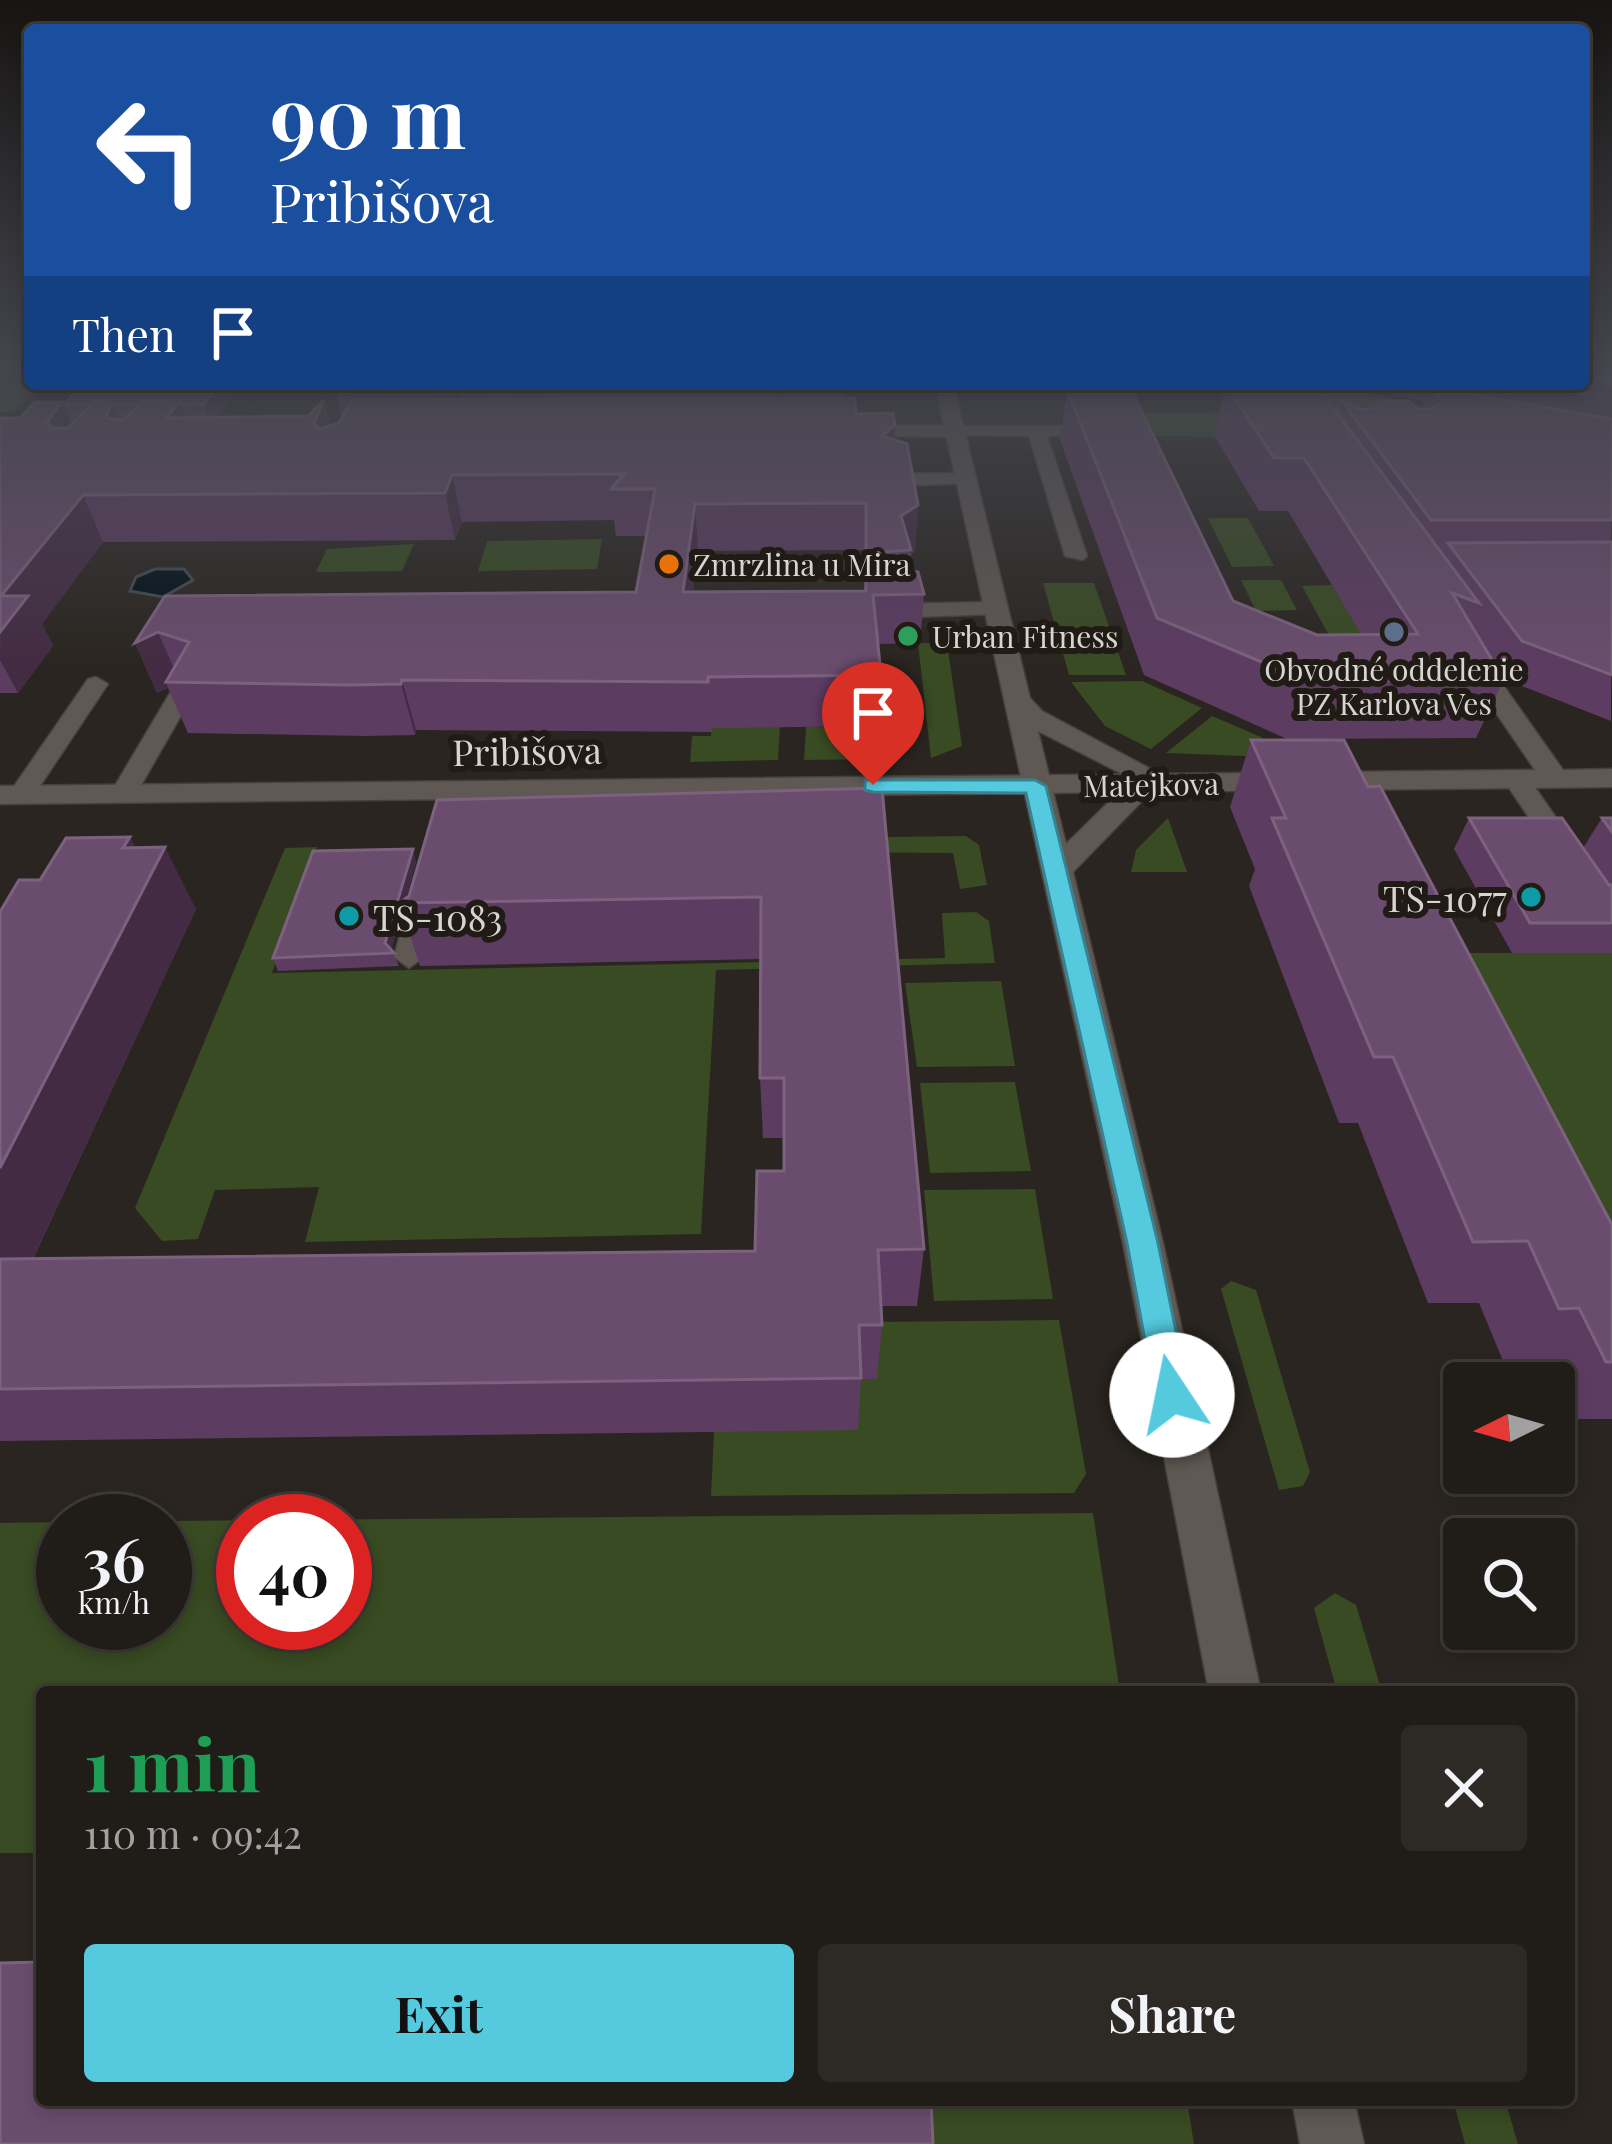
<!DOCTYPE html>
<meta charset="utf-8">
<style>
:root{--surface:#201c18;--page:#2d2925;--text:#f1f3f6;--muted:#a2a1a2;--line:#3d3a37;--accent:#55cadf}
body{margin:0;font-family:"Playfair Display",serif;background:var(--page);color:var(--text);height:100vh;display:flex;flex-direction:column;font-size:45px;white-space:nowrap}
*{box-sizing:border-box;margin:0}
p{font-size:39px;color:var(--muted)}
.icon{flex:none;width:66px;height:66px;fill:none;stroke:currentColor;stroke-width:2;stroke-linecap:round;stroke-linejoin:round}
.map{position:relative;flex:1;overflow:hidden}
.sheet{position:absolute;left:36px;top:1686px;width:1539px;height:420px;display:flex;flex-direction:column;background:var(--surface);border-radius:12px;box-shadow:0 6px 18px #0003,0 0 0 3px var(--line)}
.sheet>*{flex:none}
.guide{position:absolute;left:24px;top:24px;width:1566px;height:366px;border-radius:12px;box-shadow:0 6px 18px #0003,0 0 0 3px var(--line);background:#1a4fa0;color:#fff;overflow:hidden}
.needle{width:78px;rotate:265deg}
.controls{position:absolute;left:1443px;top:1362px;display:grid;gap:24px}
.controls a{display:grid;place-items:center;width:132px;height:132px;border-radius:12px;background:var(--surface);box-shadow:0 6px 18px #0003,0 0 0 3px var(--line);font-size:60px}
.speed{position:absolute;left:36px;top:1494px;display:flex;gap:24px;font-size:60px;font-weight:700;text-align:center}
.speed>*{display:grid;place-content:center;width:156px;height:156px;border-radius:50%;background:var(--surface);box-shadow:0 6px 18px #0003,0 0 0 3px var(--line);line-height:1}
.speed small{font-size:30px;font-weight:400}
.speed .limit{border:18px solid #d22;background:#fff;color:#111}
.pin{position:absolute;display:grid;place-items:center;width:102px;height:102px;color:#fff;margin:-123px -51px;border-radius:50% 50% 50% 0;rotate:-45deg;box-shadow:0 0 12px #0007}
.pin .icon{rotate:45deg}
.me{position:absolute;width:132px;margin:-66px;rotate:349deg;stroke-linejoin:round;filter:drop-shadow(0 0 9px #0008)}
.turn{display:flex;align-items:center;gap:42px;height:252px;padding:0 48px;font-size:54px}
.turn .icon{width:156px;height:156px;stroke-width:2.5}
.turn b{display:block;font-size:84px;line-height:102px}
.then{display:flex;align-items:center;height:114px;padding:0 48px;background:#0003;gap:24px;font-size:45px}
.round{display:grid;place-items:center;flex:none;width:126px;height:126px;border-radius:12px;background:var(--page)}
.head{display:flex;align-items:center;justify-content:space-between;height:204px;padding:0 48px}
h1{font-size:72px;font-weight:700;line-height:90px;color:#1e9e55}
.action{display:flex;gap:24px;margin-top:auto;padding:24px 48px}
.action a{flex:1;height:138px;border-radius:12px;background:var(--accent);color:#111;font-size:48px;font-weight:700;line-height:138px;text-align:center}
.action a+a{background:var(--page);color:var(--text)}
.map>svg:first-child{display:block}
.green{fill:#384b22;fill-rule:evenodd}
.water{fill:#000f18;stroke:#414a50;stroke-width:3}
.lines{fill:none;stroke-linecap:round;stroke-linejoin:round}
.lane-casing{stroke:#46413d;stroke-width:3}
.street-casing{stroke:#46413d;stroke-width:3}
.secondary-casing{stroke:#46413d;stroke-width:3}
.lane{fill:#5f5853;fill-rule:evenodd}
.street{fill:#5f5853;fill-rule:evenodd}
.secondary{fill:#5f5853;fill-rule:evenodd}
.wall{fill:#5d3c62;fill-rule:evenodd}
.shaded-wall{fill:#432c43}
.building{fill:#6a4d6e;stroke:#7c627e;stroke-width:3}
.route{fill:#55cadf;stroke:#378391;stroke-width:3}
.food-dot{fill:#e8710a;stroke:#211b16;stroke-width:4.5}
.service-dot{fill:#5c6f8a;stroke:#211b16;stroke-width:4.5}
.leisure-dot{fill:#2e9e5b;stroke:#211b16;stroke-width:4.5}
.culture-dot{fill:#0f9aa8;stroke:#211b16;stroke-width:4.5}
.labels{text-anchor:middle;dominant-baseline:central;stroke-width:12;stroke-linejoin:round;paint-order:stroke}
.far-poi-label{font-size:30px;fill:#d8d4d1;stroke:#211b16;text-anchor:start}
.far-street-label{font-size:30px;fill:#d8d4d1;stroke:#211b16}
.street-label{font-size:36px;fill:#d8d4d1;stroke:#211b16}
.poi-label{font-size:36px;fill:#d8d4d1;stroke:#211b16;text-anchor:end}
</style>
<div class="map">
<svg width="1612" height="2144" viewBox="0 0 1612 2144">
<rect width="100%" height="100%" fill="#2a2520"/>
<!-- green -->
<path class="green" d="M0,367H30V384H41L13,412H0Z
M1250,384H1263L1298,438L1147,436L1136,413L1266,412Z
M1208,518H1248L1274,566L1232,567Z
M602,539L597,569L478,571L487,541Z
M414,544L402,571L316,572L327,549Z
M1241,580H1281L1297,610L1256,611Z
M1043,583H1094L1126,675H1069Z
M1332,585L1388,677L1342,659L1302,586Z
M918,643H947L962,746L931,758Z
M1142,681L1202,708L1151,749L1105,726L1071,682Z
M1212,716L1261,737L1273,757L1166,753Z
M712,721L780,727L778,760L690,762L692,736H711Z
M879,726V759L804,760L806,727Z
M1168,818L1187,872H1131L1136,850Z
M966,836L979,845L987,885L960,889L953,853L807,852L812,838Z
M317,847L272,973L945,958L942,913L976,912L989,921L995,963L716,970L701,1234L305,1242L319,1187L215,1190L198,1239L162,1241L135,1208L285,848Z
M1399,953H1612V1294Z
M1001,981L1015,1066L917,1067L905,983Z
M1015,1082L1031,1171L930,1173L920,1083Z
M1035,1189L1053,1299L934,1301L924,1190Z
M1231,1281L1256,1290L1310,1472L1303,1486L1279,1490L1221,1289Z
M1059,1320L1086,1474L1074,1493L711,1496L714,1432L855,1379H876L874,1322Z
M1093,1513L1120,1692H42V1853H0V1523L63,1522V1623H165V1521ZM243,1521H345V1623H243Z
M1335,1593L1356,1605L1382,1692H1337L1314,1608Z
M923,2100H1187L1194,2144H926Z
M1453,2100H1505L1518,2144H1465Z"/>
<!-- water -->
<path class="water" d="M155,569H184L193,580L163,597L130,591L136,577Z"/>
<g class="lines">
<defs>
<path id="lane" d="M830,384H891C877,393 844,393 830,384Z
M1327,387L1342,391L1340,402L1365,435L1362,439H1350L1322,402Z
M955,426H1111V434L1105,435L1047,436L1087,556L1083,560L1065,556L1029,436L949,435V427Z
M965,473L972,475V483L894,486L884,480L894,474Z
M993,602L1001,604V614L881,618L870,611L881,604Z
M96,677L108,684L30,801H12L8,795L88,679Z
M182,686L194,693L136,794L132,800H114L110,794L170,693Z
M1516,771L1525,773L1578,849V861H1558L1503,779Z
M424,891L439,901L424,957L409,968L394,957L409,901Z"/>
<path id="street" d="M1312,384H1337L1435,412L1425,418L1346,402Z
M850,425H955L965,431L955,437L843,435L840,431Z
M1468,645L1477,648L1563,770L1612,769V787L0,804V786L1535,770L1455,653Z"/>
<path id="secondary" d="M935,384H953L1030,698L1042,711L1177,783L1145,798L1073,872L1163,1243L1261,1692H1209L1123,1243ZM1038,731L1138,782L1125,786L1066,844Z
M1292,2100H1354L1364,2144H1300Z"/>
</defs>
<!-- lane casing -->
<use href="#lane" class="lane-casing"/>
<!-- street casing -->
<use href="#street" class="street-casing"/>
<!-- secondary casing -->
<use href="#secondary" class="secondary-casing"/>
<!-- lane -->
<use href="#lane" class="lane"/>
<!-- street -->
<use href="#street" class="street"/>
<!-- secondary -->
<use href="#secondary" class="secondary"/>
</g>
<!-- wall -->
<path class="wall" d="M1584,367H1612L1611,721L1504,679L1476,738L1287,739L1144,675L1060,440L1067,389L1233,601L1317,635L1361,634L1288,511H1259L1214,435L1226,385L1338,414L1342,401L1361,409H1421L1424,401L1392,395L1381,384H1584Z
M241,384L217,417L331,425L339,423L342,417L334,384H844V398L856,414L895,440L918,505L915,552L911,555L910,572L924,594L920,643L878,644L881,675L879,726L712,728V732L416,730L415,735L365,736L188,733L168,688L157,693L135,643L165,596L636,592L646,536H616L614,520L462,522L455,540L103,542L42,624L53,646L18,693H0V418H20L62,402L72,424L64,405ZM457,387L459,400H451ZM864,550V591L693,592L698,551Z
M1251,740L1368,787L1612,1225V1419H1554V1383H1532L1525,1367L1506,1368L1479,1303H1428L1358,1123H1339L1249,886L1255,869L1230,807Z
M882,788L924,1249L917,1306H881L882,1325L877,1379H861L858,1430L0,1441V912L40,880L135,847L196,909L33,1259L755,1251L784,1171V1138H763L760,1078L761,959L420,966L402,911L391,950L399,966L278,971L273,958L416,862L406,898Z
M1469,818L1583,848L1602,818H1612V953H1512L1454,849Z"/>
<!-- shaded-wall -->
<path class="shaded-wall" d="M220,384H241L211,425L204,404Z
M433,384H458L441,424L433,385Z
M775,384H783V395L778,399L775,423Z
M324,400L336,445L314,423Z
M111,401L129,446L106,418Z
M180,401L196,445L166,418Z
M62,402L81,446L67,467L47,422Z
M895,425L893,470L882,436Z
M452,475L462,522L455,540L445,493Z
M83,495L103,542L42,624L53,646L18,693L0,660L1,596Z
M695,504L698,551L687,641L683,592Z
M918,505L915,552L911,555L901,516Z
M158,632L180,682H166L168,688L157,693L135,643Z
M402,680L416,730L415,735L401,684Z
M130,837L150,877L165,847L196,909L6,1316L0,1310V1168L123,848Z
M413,849L416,862L405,903H400L402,911L390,956L385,943Z"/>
<!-- building -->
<path class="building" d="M1584,367H1612V387Z
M82,384H220L204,404L181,405L180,401H142L139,405H113L111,401H94L90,405H64Z
M457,384H775L456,385Z
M1528,384H1575L1589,395Z
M1226,385H1307L1325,397L1479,603L1452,593L1504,680L1307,681L1157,618L1067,389H1131L1233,601L1317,635L1418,634L1304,458H1274Z
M1429,387L1612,419V520H1431L1342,401L1361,409H1373L1381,401H1409L1418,409H1430L1444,401Z
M855,398L856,414L893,413L895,425L882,436L907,444L918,505L901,516L911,550L866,553V503L695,504L683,592L866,591V571L918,572L924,594L873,595L881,675L708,677V682L402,680L401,684L350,685L166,682L189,642L158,632L135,643L165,596L636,592L655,489H611L624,474L452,475L445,493L83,495L1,596H28L0,632V418H20L35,402H62L47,422L53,428H68L94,401H111L106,418L124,420L142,401H180L166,418L308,416L324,400L314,423L319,429L339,423L352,400Z
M1612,542V675L1522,641L1448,543Z
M1251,740H1344L1368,787L1380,786L1612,1225V1362H1606L1579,1308L1559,1309L1528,1241L1473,1242L1393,1057H1374L1272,818H1286Z
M882,788L924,1249L878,1250L882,1325H859L861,1378L0,1389V1259L755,1251L757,1171H784V1078H760L761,897L400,903L409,896L437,800Z
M1469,818H1562L1609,885H1612V923H1530Z
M1602,818H1612V832Z
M130,837L123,848L165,847L0,1168V912L19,880H40L66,838Z
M413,849L385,943L394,953L273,958L313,851Z
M42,1962V2100H931L933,2144H0V1963Z"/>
<!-- sky -->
<linearGradient id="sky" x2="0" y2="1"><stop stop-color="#171412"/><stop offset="0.55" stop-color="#44464e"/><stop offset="1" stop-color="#44464e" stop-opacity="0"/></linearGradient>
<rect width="1612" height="667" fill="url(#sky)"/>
<!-- route -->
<path class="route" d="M865,780H1035L1046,786L1158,1243L1189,1395L1184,1406L1172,1411L1160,1406L1155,1395L1127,1243L1026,793L873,792L865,790Z"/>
<!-- markers -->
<circle class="food-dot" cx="669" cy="564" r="12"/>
<circle class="service-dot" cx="1394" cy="632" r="12"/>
<circle class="leisure-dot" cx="908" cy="636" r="12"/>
<g class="culture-dot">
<circle cx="1531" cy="897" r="12"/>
<circle cx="349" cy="916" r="12"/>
</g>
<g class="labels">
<!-- far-poi labels -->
<g class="far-poi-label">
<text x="693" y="564">Zmrzlina u Mira</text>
<text x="932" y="636">Urban Fitness</text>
<text x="1394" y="669" text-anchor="middle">Obvodné oddelenie<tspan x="1394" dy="34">PZ Karlova Ves</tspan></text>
</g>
<!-- far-street labels -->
<g class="far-street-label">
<text transform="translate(1151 784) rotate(-1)">Matejkova</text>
</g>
<!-- street labels -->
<g class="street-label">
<text transform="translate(527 750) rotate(-1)">Pribišova</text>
</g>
<!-- poi labels -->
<g class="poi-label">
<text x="1507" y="897">TS-1077</text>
<text x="373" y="916" text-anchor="start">TS-1083</text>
</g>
</g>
</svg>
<div class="controls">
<a><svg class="needle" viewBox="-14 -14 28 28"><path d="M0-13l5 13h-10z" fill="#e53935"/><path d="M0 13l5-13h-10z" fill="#a2a1a2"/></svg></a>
<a><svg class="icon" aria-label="search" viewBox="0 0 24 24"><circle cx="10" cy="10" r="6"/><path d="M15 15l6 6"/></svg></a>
</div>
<div class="speed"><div>36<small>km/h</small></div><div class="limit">40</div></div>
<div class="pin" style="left:873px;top:785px;background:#d93025"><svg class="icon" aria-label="arrive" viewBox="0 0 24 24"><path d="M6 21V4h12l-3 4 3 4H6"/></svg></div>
<svg class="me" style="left:1172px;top:1395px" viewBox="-20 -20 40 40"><circle r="19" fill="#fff"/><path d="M0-13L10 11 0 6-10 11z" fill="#55cadf"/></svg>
<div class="guide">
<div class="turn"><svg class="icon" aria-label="left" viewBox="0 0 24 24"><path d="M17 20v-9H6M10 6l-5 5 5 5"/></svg><div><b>90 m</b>Pribišova</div></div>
<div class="then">Then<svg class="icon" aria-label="arrive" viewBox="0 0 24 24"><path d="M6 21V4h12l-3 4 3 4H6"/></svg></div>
</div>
<section class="sheet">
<div class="head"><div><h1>1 min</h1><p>110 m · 09:42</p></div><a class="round"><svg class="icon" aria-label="close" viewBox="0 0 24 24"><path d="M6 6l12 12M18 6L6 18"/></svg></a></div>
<div class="action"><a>Exit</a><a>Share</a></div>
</section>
</div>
